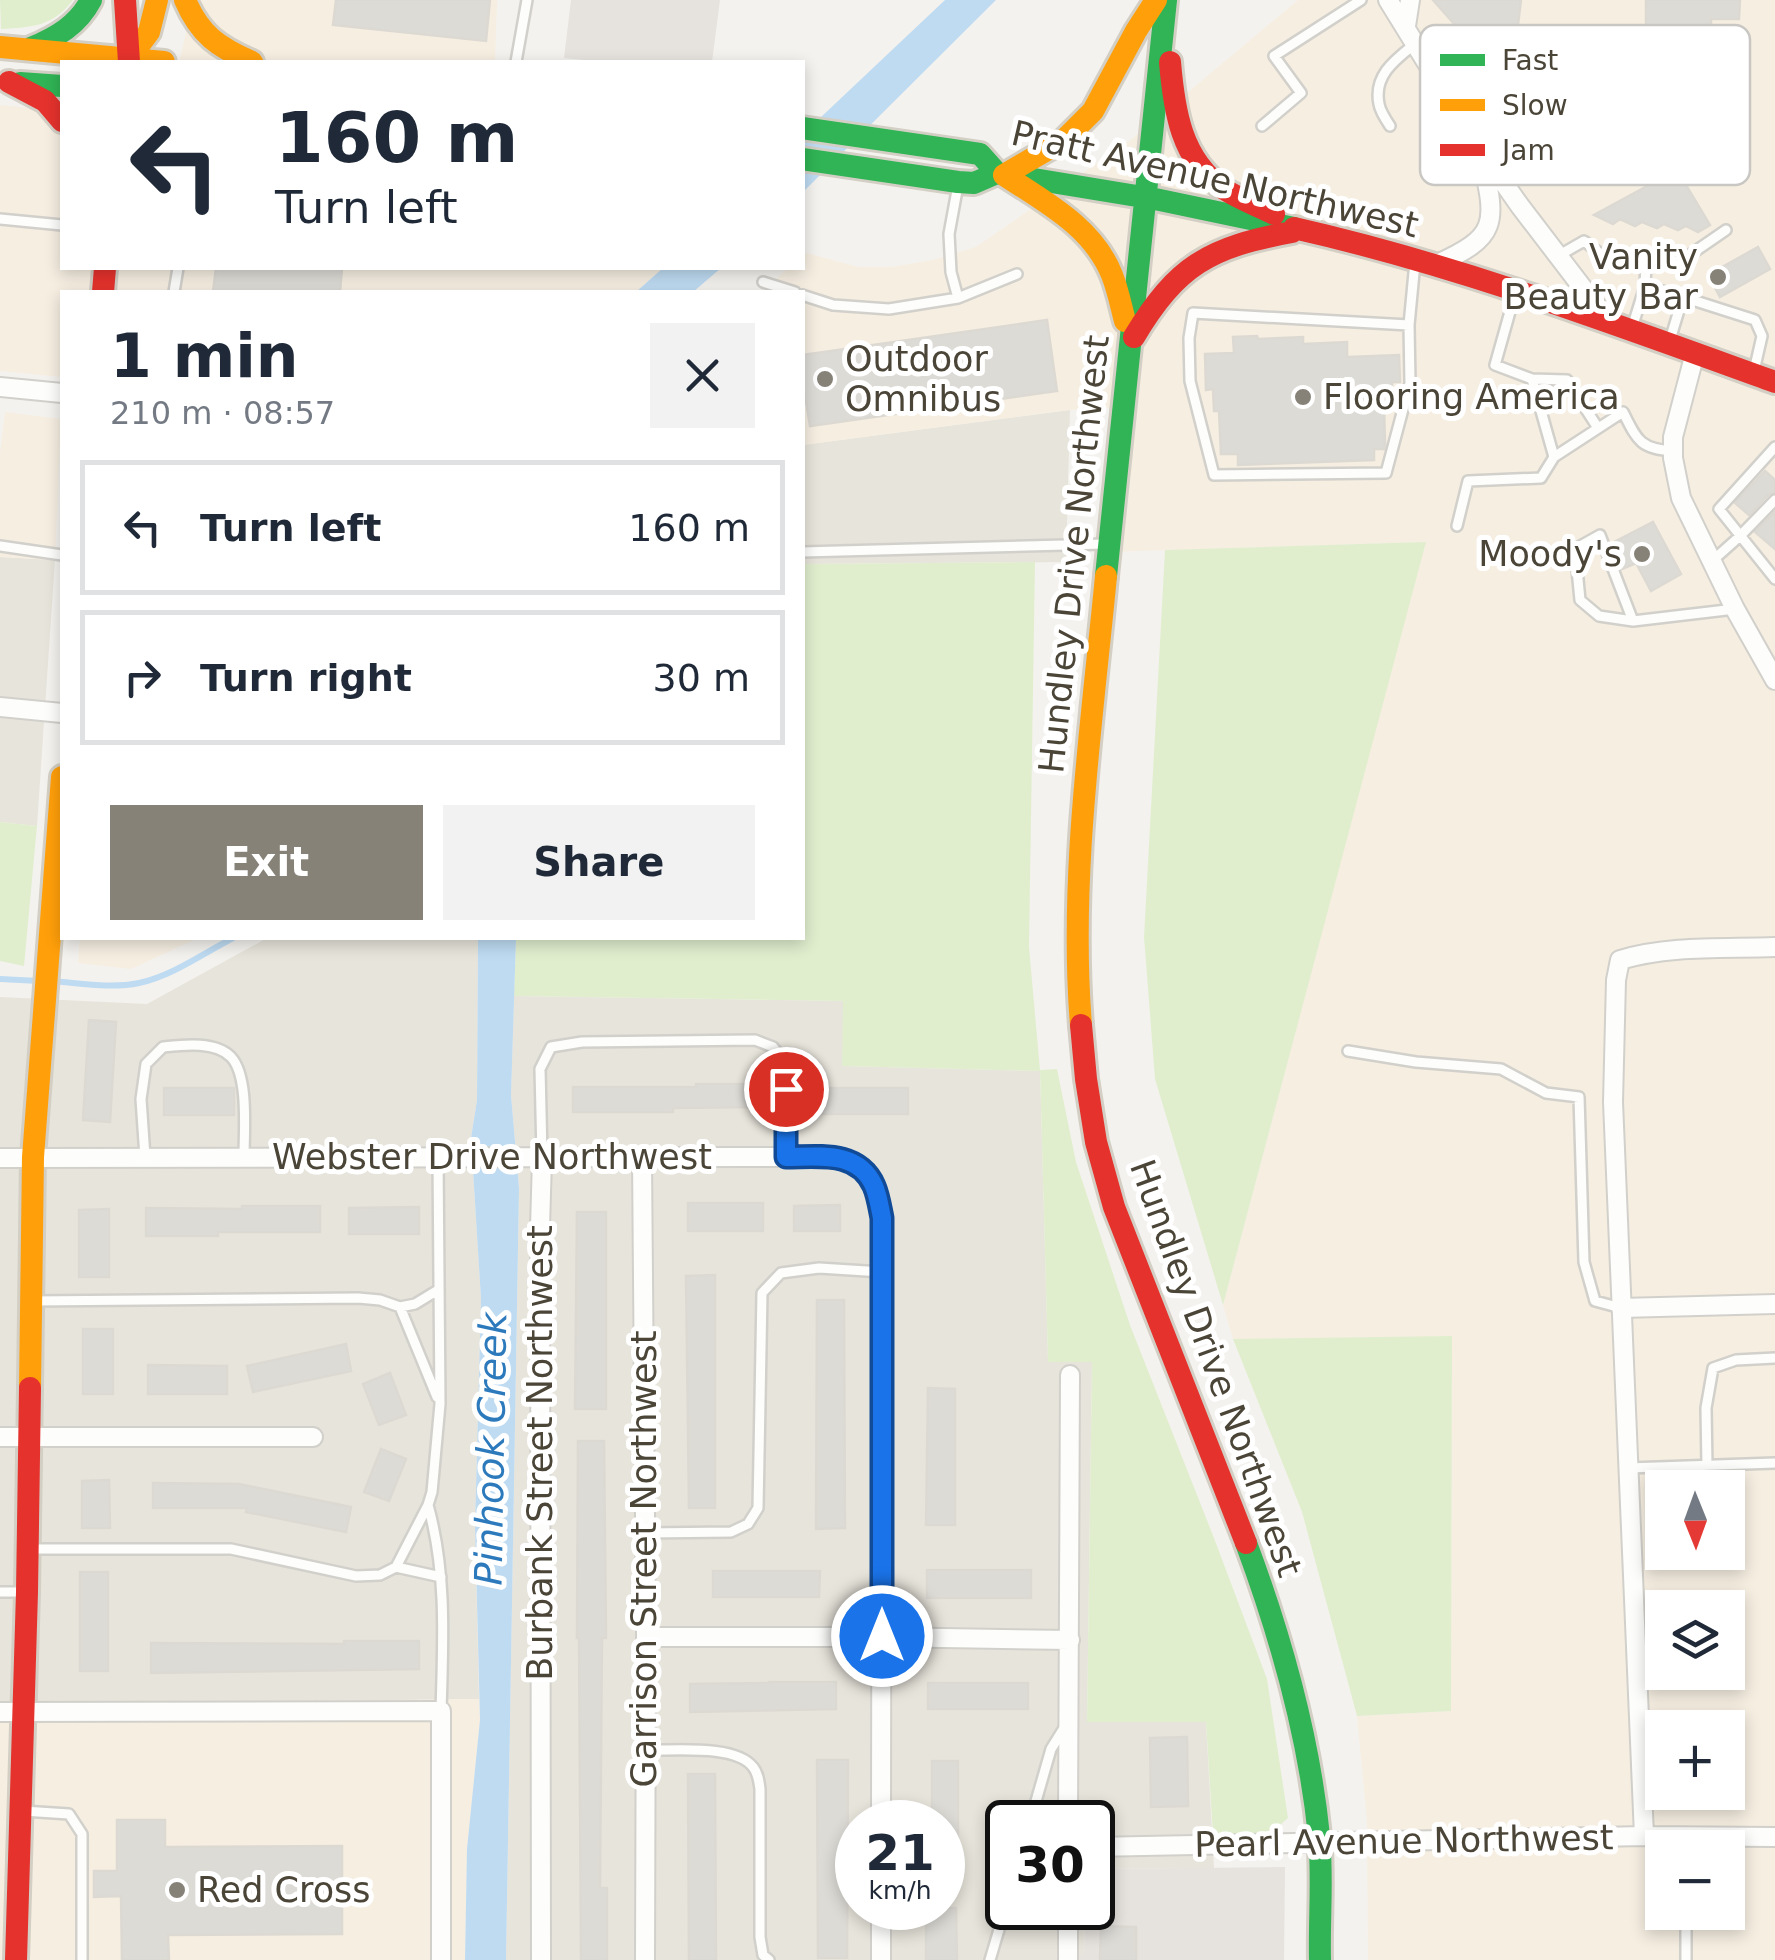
<!DOCTYPE html>
<meta charset="utf-8">
<style>
:root{--surface:#fff;--page:#f2f2f3;--text:#1f2937;--muted:#747a83;--line:#e0e1e3;--accent:#868278}
body{margin:0;font-family:"DejaVu Sans",sans-serif;background:var(--page);color:var(--text);height:100vh;display:flex;flex-direction:column;font-size:38px;white-space:nowrap}
*{box-sizing:border-box;margin:0}
p{font-size:32px;color:var(--muted)}
.icon{flex:none;width:55px;height:55px;fill:none;stroke:currentColor;stroke-width:2;stroke-linecap:round;stroke-linejoin:round}
.map{position:relative;flex:1;overflow:hidden}
.details{position:absolute;left:60px;top:290px;width:745px;height:650px;display:flex;flex-direction:column;background:var(--surface);border-radius:0px;box-shadow:0 5px 15px #0003}
.details>*{flex:none}
.guide{position:absolute;left:60px;top:60px;width:745px;height:210px;border-radius:0px;box-shadow:0 5px 15px #0003;background:#fff;color:var(--text);overflow:hidden}
.needle{width:65px;rotate:179deg}
.tools{position:absolute;left:1645px;top:1470px;display:grid;gap:20px}
.tools a{display:grid;place-items:center;width:100px;height:100px;border-radius:0px;background:var(--surface);box-shadow:0 5px 15px #0003;font-size:50px}
.speed{position:absolute;left:835px;top:1800px;display:flex;gap:20px;font-size:50px;font-weight:700;text-align:center}
.speed>*{display:grid;place-content:center;width:130px;height:130px;border-radius:50%;background:var(--surface);box-shadow:0 5px 15px #0003;line-height:1}
.speed small{font-size:25px;font-weight:400}
.speed .limit{border:5px solid #111;border-radius:15px;background:#fff;color:#111}
.pin{position:absolute;display:grid;place-items:center;width:85px;height:85px;color:#fff;margin:-42px;border:5px solid #fff;border-radius:50%;box-shadow:0 2px 10px #0007}
.me{position:absolute;width:110px;margin:-55px;rotate:0deg;stroke-linejoin:round;filter:drop-shadow(0 0 8px #0008)}
.turn{display:flex;align-items:center;gap:35px;height:210px;padding:0 50px;font-size:45px}
.turn .icon{width:130px;height:130px;stroke-width:2.5}
.turn b{display:block;font-size:70px;line-height:85px}
.round{display:grid;place-items:center;flex:none;width:105px;height:105px;border-radius:0px;background:var(--page)}
.summary{display:flex;align-items:center;justify-content:space-between;height:170px;padding:0 50px}
h1{font-size:60px;font-weight:700;line-height:75px}
.primary-button{display:flex;gap:20px;margin-top:auto;padding:20px 50px}
.primary-button a{flex:1;height:115px;border-radius:0px;background:var(--accent);color:#fff;font-size:40px;font-weight:700;line-height:115px;text-align:center}
.primary-button a+a{background:var(--page);color:var(--text)}
ul{padding:0;list-style:none}
li{display:flex;align-items:center;gap:30px;height:135px;margin:0 20px 15px;padding:0 30px;border:5px solid var(--line);border-radius:0px}
li div{flex:1}
li b{display:block;font-size:38px}
li em{font-style:normal}
.map>svg:first-child{display:block}
.residential{fill:#e7e4db;fill-rule:evenodd}
.commercial{fill:#f6eee1;fill-rule:evenodd}
.industrial{fill:#e6e2de}
.green{fill:#e0eece}
.parking{fill:#e6e3df}
.water{fill:#bedbf2}
.lines{fill:none;stroke-linecap:round;stroke-linejoin:round}
.stream{stroke:#bedbf2;stroke-width:6}
.building{fill:#dddbd6;stroke:#dcd9d3;stroke-width:2.5}
.lane-casing{stroke:#d2d0cb;stroke-width:14}
.street-casing{stroke:#d2d0cb;stroke-width:22}
.fast-casing{stroke:#d3cfc5;stroke-width:28}
.slow-casing{stroke:#d3cfc5;stroke-width:28}
.jam-casing{stroke:#d3cfc5;stroke-width:28}
.lane{stroke:#fdfdfc;stroke-width:9}
.street{stroke:#fdfdfc;stroke-width:18}
.fast{stroke:#30b455;stroke-width:22}
.slow{stroke:#ff9f0a;stroke-width:22}
.jam{stroke:#e5322d;stroke-width:22}
.route-casing{stroke:#114b97;stroke-width:25}
.route{stroke:#1a73e8;stroke-width:18}
.poi-dot{fill:#868278;stroke:#fff;stroke-width:4}
.labels{text-anchor:middle;dominant-baseline:central;stroke-width:10;stroke-linejoin:round;paint-order:stroke}
.street-label{font-size:35px;fill:#4b4538;stroke:#fff}
.poi-label{font-size:35px;fill:#4b4538;stroke:#fff;text-anchor:start}
.water-label{font-size:38px;font-style:italic;fill:#2c7abc;stroke:#fff}
.key{fill:#fff;stroke:#c9c7c3;stroke-width:2.5}
.key-label{font-size:28px;fill:#4b4538}
</style>
<div class="map">
<svg width="1775" height="1960" viewBox="0 0 1775 1960">
<rect width="100%" height="100%" fill="#f4f2ee"/>
<!-- residential -->
<path class="residential" d="M1070,410L1066,562L803,564L802,445Z
M0,557L55,560L37,826L0,822Z
M267,938H478L477,1100L471,1138L481,1299L475,1526L479,1699L0,1705V997L147,1004Z
M514,996L844,1001L843,1066L1040,1071L1048,1361H1092L1087,1722H1206L1214,1868L1093,1869L1092,1822H1008V1908H1085L1084,1956L1057,1954L1056,1960H506L519,1188L511,1095ZM858,1822H942V1908H858Z"/>
<!-- commercial -->
<path class="commercial" d="M194,0H497L495,62H179Z
M1298,0H1775V1960H1368L1367,1821L1357,1716L1451,1711L1452,1337L1233,1339L1223,1305L1425,542L1108,552L1109,408L1070,410L803,445L802,292H763L788,268H802L803,252L858,267H892L933,260L976,247L1132,139ZM1662,1488H1728V1552H1662ZM1662,1608H1728V1672H1662ZM1662,1728H1728V1792H1662ZM1662,1848H1728V1912H1662Z
M0,105L62,111V268H663L636,292H62V377L0,371Z
M5,412L61,419L55,560L0,557V453Z
M80,938H198L131,969L78,963Z
M479,1699L480,1721L467,1849L465,1960H0V1705Z"/>
<!-- industrial -->
<path class="industrial" d="M1285,1867L1284,1960H1056L1057,1954L1084,1955L1085,1908H1092L1093,1869Z"/>
<!-- green -->
<path class="green" d="M0,0H73C52,27 33,27 1,29Z
M1426,542L1223,1305L1155,1079L1144,937L1165,550Z
M1035,562L1029,947L1040,1070L1057,1069L1076,1162L1130,1325L1214,1538L1267,1679L1288,1818L1270,1834L1213,1835L1206,1722H1087L1092,1362H1048L1040,1071L842,1066L843,1001L514,996L516,938H802L803,564Z
M0,822L37,826L24,966L0,961Z
M1452,1336L1451,1711L1357,1716L1302,1512L1233,1339Z"/>
<!-- parking -->
<path class="parking" d="M571,0H720L712,62H604L564,58Z"/>
<!-- water -->
<path class="water" d="M945,0H996L803,192L802,135Z
M663,268H721L693,292H636Z
M478,938H516L511,1095L519,1188L506,1960H465L467,1849L480,1720L475,1526L481,1299L471,1138L477,1100Z"/>
<g class="lines">
<!-- stream -->
<path class="stream" d="M0,979L39,981
M51,981C80,983 111,989 139,983C172,976 204,953 233,938"/>
</g>
<!-- building -->
<path class="building" d="M336,0H490L486,41L333,25Z
M1433,0H1521L1517,33L1480,53Z
M1646,0H1740L1739,19H1711V61H1646Z
M1677,170L1710,225L1698,232L1686,226L1678,230L1664,224L1657,228L1642,222L1635,226L1620,219L1613,224L1594,215Z
M1758,247L1770,269L1720,297L1708,275Z
M216,268H342L340,292H213Z
M1047,320L1057,391L810,426L802,376V355Z
M1257,336L1258,339L1303,337V344L1347,342V357L1399,355L1400,382H1392V404H1384L1385,444L1384,449H1374V460L1238,465V454H1221L1219,411H1214L1213,389L1206,390L1205,354L1234,353L1233,337Z
M1765,471L1775,480V492L1769,494L1749,515L1735,503Z
M1775,512V549L1755,532Z
M1653,522L1681,574L1651,591L1636,563L1622,569L1612,543Z
M89,1020L116,1022L110,1122L83,1120Z
M696,1084H776V1107L673,1108V1112H573V1087H696Z
M164,1088H234V1115H164Z
M807,1088H908V1114H808Z
M688,1203H763V1231H688Z
M840,1205V1231H794V1206Z
M242,1206H320V1232H218V1236H146V1208L242,1209Z
M419,1207V1234H349V1208Z
M109,1209V1277H79V1210Z
M577,1212H606V1409H575Z
M715,1275V1508H689L686,1276Z
M817,1300H844L845,1528L816,1529Z
M83,1329H113V1394H83Z
M346,1344L351,1371L253,1392L247,1366Z
M148,1365L227,1366V1394H148Z
M390,1373L406,1415L379,1425L363,1384Z
M928,1388L955,1389V1525H926Z
M578,1441H604L606,1638H602L600,1888H607V1960H581L579,1638H577Z
M381,1449L406,1459L389,1501L364,1492Z
M109,1480L110,1528H82V1481Z
M153,1483L239,1484L351,1507L346,1532L246,1512L247,1508H153Z
M927,1570H1031V1598H927Z
M713,1571H820L819,1597H713Z
M80,1572H108V1671H80Z
M344,1641H419V1669L151,1673V1643L344,1644Z
M769,1682H836V1709L690,1712V1684L769,1683Z
M928,1683H1028V1709H928Z
M1187,1737L1188,1806L1151,1807L1150,1738Z
M817,1760H848L847,1958H818Z
M932,1761H958V1839H942V1822H932Z
M688,1774H715L716,1960H689Z
M117,1820H165V1847L342,1846V1934L168,1935L169,1960H122L121,1896L94,1897V1871H117Z
M926,1908H956L957,1960H926Z
M1101,1926L1136,1927V1960H1100Z"/>
<g class="lines">
<defs>
<path id="lane" d="M516,62L527,0
M1262,126L1301,93L1274,56L1361,0
M1390,126C1386,120 1380,111 1379,104C1373,75 1396,59 1416,43
M0,219L62,225
M1558,256L1584,241L1602,255L1646,263L1645,286L1632,328
M1646,263L1681,261L1726,230
M763,282L795,292
M1645,286L1683,297
M174,292L178,268
M802,295L833,305L889,309L958,298L1017,274
M958,298L951,272L949,234L958,185
M1409,325L1193,313L1189,338L1190,381L1214,475L1386,473L1410,383L1409,325L1415,262
M1670,340L1683,297L1755,320L1762,336L1754,371
M1532,379L1567,380L1598,428
M1775,447L1719,509L1775,579
M1554,457L1623,412C1637,440 1640,449 1673,451
M1457,526L1468,481L1541,478L1554,457L1532,379L1495,365L1515,294
M0,546L62,555
M802,552L1105,544
M1712,561L1739,537L1775,500
M1633,621L1600,535L1575,549L1580,600L1599,616L1633,621L1735,609
M1348,1051L1416,1062L1501,1069L1546,1093L1579,1097L1584,1262L1595,1301L1621,1308
M542,1156L540,1069L551,1047L582,1042L755,1040L773,1047L786,1063V1157
M145,1157L141,1099L146,1064L163,1047C183,1045 215,1041 231,1057C249,1076 244,1131 244,1156
M31,1301L358,1298L380,1300L400,1307L415,1304L438,1290
M400,1307L437,1397
M1707,1466L1706,1408L1713,1368L1736,1360L1775,1358
M1628,1468L1775,1463
M428,1505C447,1573 443,1642 441,1711
M645,1533L731,1532L748,1524L758,1508L762,1293L781,1273L819,1268L882,1272
M32,1549H231L356,1576L380,1575L396,1567L428,1505L432,1492L440,1404L438,1157
M396,1567L441,1577
M0,1592H24
M646,1750C674,1751 735,1744 753,1767C758,1773 759,1781 760,1789V1937L763,1955L769,1960
M23,1811L69,1814L82,1834V1960
M1030,1822L1051,1749L1066,1725
M990,1960L1008,1899
M1686,1960V1912"/>
<path id="street" d="M1388,0L1480,149L1520,206L1608,321
M1406,26L1410,0
M1435,265C1498,237 1497,224 1482,160
M1695,353L1673,437V458L1681,498L1735,609L1775,680
M0,387L62,393
M0,707L62,713
M0,1158L786,1157C819,1157 858,1150 874,1186C878,1195 879,1208 882,1218L881,1822
M642,1158L646,1637L645,1960
M1621,1308L1775,1304
M0,1437H313
M646,1637H882L1070,1640
M0,1712L441,1711V1960
M1068,1822L1070,1375
M1644,1836L1613,1102L1616,980L1620,960C1670,945 1724,949 1775,947
M1092,1847L1644,1836L1775,1837
M541,1960L540,1228L542,1159
M881,1960V1908
M1068,1960V1908"/>
<path id="fast" d="M31,48C57,37 78,25 91,0
M20,83L62,86
M802,128L980,154L997,173L1155,199L1294,228
M802,159L958,182L974,183L997,173
M1106,576L1166,0
M1246,1543C1281,1637 1309,1736 1319,1836C1323,1877 1319,1919 1320,1960"/>
<path id="slow" d="M185,0C200,35 218,47 252,62
M0,47L164,62
M129,59L149,32L157,0
M1125,321C1121,306 1118,290 1112,275C1093,227 1045,202 1004,175L1064,140L1093,111L1136,31L1156,0
M1081,1025C1069,878 1092,723 1106,576
M30,1388L33,1157L62,777"/>
<path id="jam" d="M125,0L129,62
M1170,62C1174,110 1181,160 1224,189C1239,199 1258,206 1274,214
M9,82L45,101L62,121
M1294,228C1458,265 1617,325 1775,382
M103,292L105,268
M1134,337C1177,265 1210,247 1292,232
M1081,1025L1086,1079L1096,1142L1114,1207L1246,1543
M16,1960L27,1592L30,1388"/>
</defs>
<!-- lane casing -->
<use href="#lane" class="lane-casing"/>
<!-- street casing -->
<use href="#street" class="street-casing"/>
<!-- fast casing -->
<use href="#fast" class="fast-casing"/>
<!-- slow casing -->
<use href="#slow" class="slow-casing"/>
<!-- jam casing -->
<use href="#jam" class="jam-casing"/>
<!-- lane -->
<use href="#lane" class="lane"/>
<!-- street -->
<use href="#street" class="street"/>
<!-- fast -->
<use href="#fast" class="fast"/>
<!-- slow -->
<use href="#slow" class="slow"/>
<!-- jam -->
<use href="#jam" class="jam"/>
</g>
<g class="lines">
<defs>
<path id="route" d="M786,1089V1157C819,1157 858,1150 874,1186C878,1195 880,1208 882,1218V1636"/>
</defs>
<!-- route casing -->
<use href="#route" class="route-casing"/>
<!-- route -->
<use href="#route" class="route"/>
</g>
<!-- markers -->
<g class="poi-dot">
<circle cx="1718" cy="277" r="10"/>
<circle cx="825" cy="379" r="10"/>
<circle cx="1303" cy="397" r="10"/>
<circle cx="1642" cy="554" r="10"/>
<circle cx="177" cy="1890" r="10"/>
</g>
<g class="labels">
<!-- street labels -->
<g class="street-label">
<text transform="translate(1215 179) rotate(13)">Pratt Avenue Northwest</text>
<text transform="translate(1074 554) rotate(-84)">Hundley Drive Northwest</text>
<text x="492" y="1157">Webster Drive Northwest</text>
<text transform="translate(1216 1368) rotate(70)">Hundley Drive Northwest</text>
<text transform="translate(540 1453) rotate(-90)">Burbank Street Northwest</text>
<text transform="translate(644 1559) rotate(-90)">Garrison Street Northwest</text>
<text transform="translate(1404 1841) rotate(-1)">Pearl Avenue Northwest</text>
</g>
<!-- poi labels -->
<g class="poi-label">
<text x="1698" y="257" text-anchor="end">Vanity<tspan x="1698" dy="40">Beauty Bar</tspan></text>
<text x="845" y="359">Outdoor<tspan x="845" dy="40">Omnibus</tspan></text>
<text x="1323" y="397">Flooring America</text>
<text x="1622" y="554" text-anchor="end">Moody's</text>
<text x="197" y="1890">Red Cross</text>
</g>
<!-- water labels -->
<g class="water-label">
<text transform="translate(491 1449) rotate(-89)">Pinhook Creek</text>
</g>
</g>
<!-- legend -->
<rect x="1420" y="25" width="330" height="160" rx="15" class="key"/>
<rect x="1440" y="54" width="45" height="12" fill="#30b455"/>
<rect x="1440" y="99" width="45" height="12" fill="#ff9f0a"/>
<rect x="1440" y="144" width="45" height="12" fill="#e5322d"/>
<g class="key-label">
<text x="1502" y="70">Fast</text>
<text x="1502" y="115">Slow</text>
<text x="1502" y="160">Jam</text>
</g>
</svg>
<div class="tools">
<a><svg class="needle" viewBox="-14 -14 28 28"><path d="M0-13l5 13h-10z" fill="#e53935"/><path d="M0 13l5-13h-10z" fill="#747a83"/></svg></a>
<a><svg class="icon" aria-label="layers" viewBox="0 0 24 24"><path d="M12 4l9 5-9 5-9-5zM3 14l9 5 9-5"/></svg></a>
<a>+</a>
<a>−</a>
</div>
<div class="speed"><div>21<small>km/h</small></div><div class="limit">30</div></div>
<div class="pin" style="left:786px;top:1089px;background:#d93025"><svg class="icon" aria-label="arrive" viewBox="0 0 24 24"><path d="M6 21V4h12l-3 4 3 4H6"/></svg></div>
<svg class="me" style="left:882px;top:1636px" viewBox="-20 -20 40 40"><circle r="17" fill="#1a73e8" stroke="#fff" stroke-width="3"/><path d="M0-11L8 9 0 5-8 9z" fill="#fff"/></svg>
<div class="guide">
<div class="turn"><svg class="icon" aria-label="left" viewBox="0 0 24 24"><path d="M17 20v-9H6M10 6l-5 5 5 5"/></svg><div><b>160 m</b>Turn left</div></div>
</div>
<section class="details">
<div class="summary"><div><h1>1 min</h1><p>210 m · 08:57</p></div><a class="round"><svg class="icon" aria-label="close" viewBox="0 0 24 24"><path d="M6 6l12 12M18 6L6 18"/></svg></a></div>
<ul>
<li><svg class="icon" aria-label="left" viewBox="0 0 24 24"><path d="M17 20v-9H6M10 6l-5 5 5 5"/></svg><div><b>Turn left</b></div><em>160 m</em></li>
<li><svg class="icon" aria-label="right" viewBox="0 0 24 24"><path d="M7 20v-9h11M14 6l5 5-5 5"/></svg><div><b>Turn right</b></div><em>30 m</em></li>
</ul>
<div class="primary-button"><a>Exit</a><a>Share</a></div>
</section>
</div>
